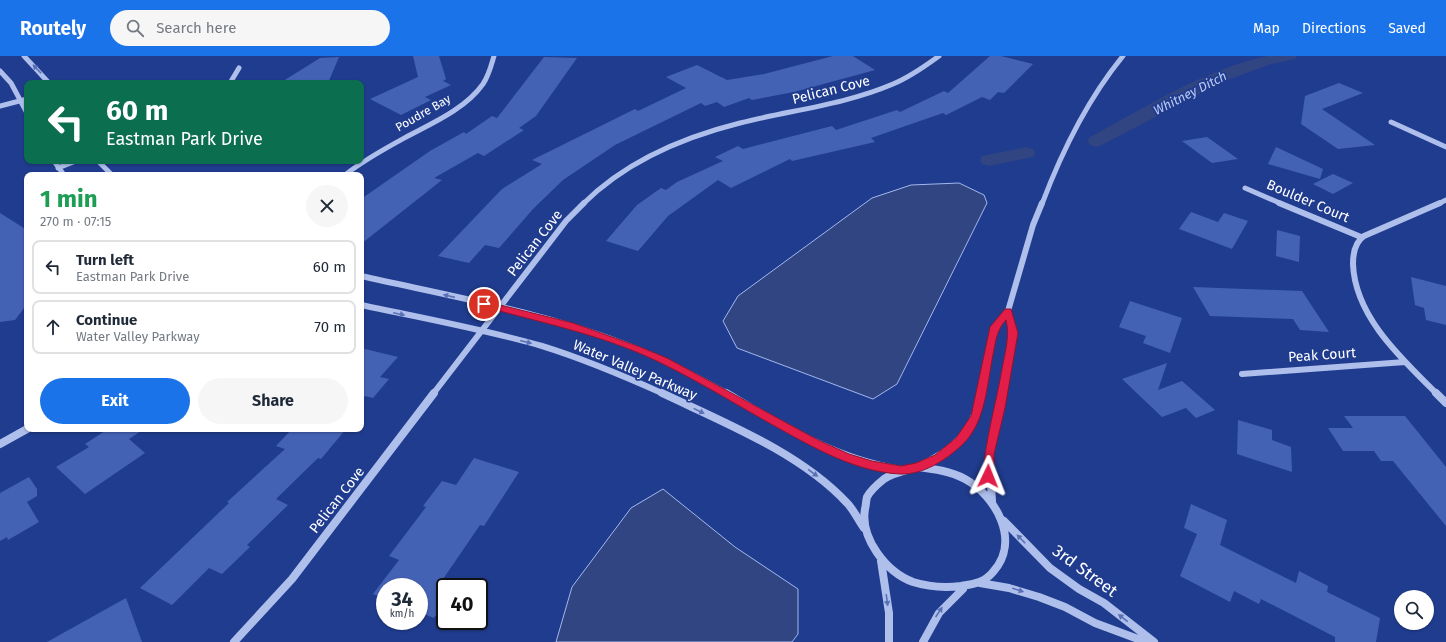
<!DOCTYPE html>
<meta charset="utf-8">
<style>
:root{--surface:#fff;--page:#f6f6f7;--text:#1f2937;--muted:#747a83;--line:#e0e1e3;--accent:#1a73e8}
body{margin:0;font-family:"Fira Sans",sans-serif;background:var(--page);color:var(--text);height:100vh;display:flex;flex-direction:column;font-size:15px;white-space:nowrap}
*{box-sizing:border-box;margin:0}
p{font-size:13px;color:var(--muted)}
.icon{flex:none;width:22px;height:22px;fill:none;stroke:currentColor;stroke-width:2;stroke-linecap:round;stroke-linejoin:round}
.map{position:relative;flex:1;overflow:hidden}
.side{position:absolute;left:24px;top:116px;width:340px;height:260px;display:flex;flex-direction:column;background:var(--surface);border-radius:8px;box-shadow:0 1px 3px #0004}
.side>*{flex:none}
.guide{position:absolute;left:24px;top:24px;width:340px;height:84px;border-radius:8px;box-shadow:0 1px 3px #0004;background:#0b6e4f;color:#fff;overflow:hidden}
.tools{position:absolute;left:1394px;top:534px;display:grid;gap:8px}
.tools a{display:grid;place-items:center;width:40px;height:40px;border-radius:50%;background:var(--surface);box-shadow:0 1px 3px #0004;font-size:20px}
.speed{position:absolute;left:376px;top:522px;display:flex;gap:8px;font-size:20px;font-weight:700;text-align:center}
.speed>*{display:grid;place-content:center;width:52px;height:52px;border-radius:50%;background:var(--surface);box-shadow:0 1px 3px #0004;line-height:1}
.speed small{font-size:10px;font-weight:400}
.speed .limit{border:2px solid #111;border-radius:6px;background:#fff;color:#111}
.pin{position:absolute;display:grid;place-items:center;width:34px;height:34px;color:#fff;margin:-17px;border:2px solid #fff;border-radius:50%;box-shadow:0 1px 4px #0007}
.me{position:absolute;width:44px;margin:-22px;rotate:2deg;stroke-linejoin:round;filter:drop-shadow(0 0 3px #0008)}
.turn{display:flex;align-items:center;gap:14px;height:84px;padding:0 16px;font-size:18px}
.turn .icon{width:52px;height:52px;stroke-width:2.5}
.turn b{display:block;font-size:28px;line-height:34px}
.round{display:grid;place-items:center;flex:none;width:42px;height:42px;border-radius:21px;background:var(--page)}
.head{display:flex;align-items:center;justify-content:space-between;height:68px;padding:0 16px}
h1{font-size:24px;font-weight:700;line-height:30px;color:#1e9e55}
.action{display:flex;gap:8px;margin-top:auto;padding:8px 16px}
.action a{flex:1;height:46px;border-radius:24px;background:var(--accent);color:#fff;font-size:16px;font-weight:700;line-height:46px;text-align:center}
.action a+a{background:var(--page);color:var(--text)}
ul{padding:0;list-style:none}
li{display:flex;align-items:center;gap:12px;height:54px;margin:0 8px 6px;padding:0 8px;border:2px solid var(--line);border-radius:8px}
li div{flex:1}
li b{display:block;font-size:15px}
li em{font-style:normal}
header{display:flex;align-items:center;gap:24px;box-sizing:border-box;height:56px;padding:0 20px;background:var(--accent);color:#fff}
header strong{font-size:19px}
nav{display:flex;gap:22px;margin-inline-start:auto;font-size:14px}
.search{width:280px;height:36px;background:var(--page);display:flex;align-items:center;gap:10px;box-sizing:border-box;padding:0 14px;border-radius:22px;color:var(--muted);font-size:15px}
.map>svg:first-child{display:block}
.water{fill:#304582;stroke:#a2b8ee}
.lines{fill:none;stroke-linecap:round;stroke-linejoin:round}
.canal{fill:#304582;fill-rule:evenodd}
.building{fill:#4462b4}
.minor-far2{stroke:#aebfec;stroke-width:5}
.minor-far1{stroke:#aebfec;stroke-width:6}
.minor{stroke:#aebfec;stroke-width:8}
.oneway{fill:#5970b4}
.route{fill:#e11d48;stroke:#92132f}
.labels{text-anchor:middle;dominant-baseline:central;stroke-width:3.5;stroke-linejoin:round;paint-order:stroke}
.far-street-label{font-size:12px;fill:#fff;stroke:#203c8e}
.far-water-label{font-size:13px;font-style:italic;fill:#bacaf3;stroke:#203c8e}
.street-label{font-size:14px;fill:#fff;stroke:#203c8e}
.near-street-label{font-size:17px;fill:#fff;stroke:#203c8e}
</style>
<header>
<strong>Routely</strong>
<div class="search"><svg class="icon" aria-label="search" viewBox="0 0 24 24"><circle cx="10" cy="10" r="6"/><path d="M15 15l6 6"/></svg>Search here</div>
<nav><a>Map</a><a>Directions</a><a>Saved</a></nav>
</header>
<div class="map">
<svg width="1446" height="586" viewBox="0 0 1446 586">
<rect width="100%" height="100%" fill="#203c8e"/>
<!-- water -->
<path class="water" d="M959,127L984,139L987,147L897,328L873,343L737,292L723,265L738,240L872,142L911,129Z
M663,433L735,491L798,533V578L792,586H556L572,531L631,452Z"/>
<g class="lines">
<!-- canal -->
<path class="canal" d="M1267,0H1297L1295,3L1268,9L1220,27L1102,89L1096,91L1090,89L1087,85L1090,81C1146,51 1203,14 1267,0Z
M1026,91L1033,93L1035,97L1033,101L989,110L982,108L980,104L982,100Z"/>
</g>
<!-- building -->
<path class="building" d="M413,0H439L446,23L443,25L451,29L425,41L431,44L401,59L370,43L418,21Z
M833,0H853L875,14L794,36L752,44L749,42L724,51L717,46L705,50L701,47L615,89L563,124L533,153L499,192L485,189L469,207L438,200L502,133L542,108L532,104L635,53L638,55L686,32L666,21L697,9L727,24L764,18Z
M990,0H1001L1033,8L1004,37L998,36L990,44L982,41L946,59L943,57L871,82L875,86L792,105L790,103L731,132L718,124L668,160L638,195L606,185L637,149L661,132L666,134L677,126L723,105L715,101L738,90L743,93L832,70L836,74L897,54L900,56L944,35L948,37Z
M339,1L328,27H280L320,2Z
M544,1L577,2L536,60L519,72L524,74L484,100L478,97L434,122L442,124L361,188V143L430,95L464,76L466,78L492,60L497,62Z
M1339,27L1363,37L1322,53L1375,89L1338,93L1301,68L1305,40Z
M1207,81L1238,103L1212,107L1182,85Z
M1276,91L1323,113L1320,123L1268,108Z
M1333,118L1353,127L1333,138L1313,128Z
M1191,156L1218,166L1224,157L1248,165L1232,193L1179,173Z
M0,157L27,174V248L15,264L0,266Z
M1277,174L1300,180L1299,206L1276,200Z
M1411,221L1446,230V269L1426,264L1424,252L1415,249Z
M1193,231L1302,235L1329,276L1300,274L1293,263L1210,260Z
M1130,245L1182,262L1170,297L1143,287L1146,280L1119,271Z
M361,292L398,301L380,321L389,323L373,342L365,340L361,344Z
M1167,307L1158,334L1182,325L1215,354L1196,362L1186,352L1162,361L1122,323Z
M1344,360H1405L1446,411V470L1393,405H1381L1374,395H1343L1328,372H1353Z
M1238,364L1272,374V384L1291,391L1292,416L1237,398Z
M108,373H144L129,383L145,397L85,438L56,411L89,391L85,388Z
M292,373H346L321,403L318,402L276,443L288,449L247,489L250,491L222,518L209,512L172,549L140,532L229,447L227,446L285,393L276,390Z
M474,402L519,416L484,470L480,469L439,529L445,531V546L434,562L419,556V531H385V543L373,538L399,504L389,500L426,451L423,450L442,425L456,429Z
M29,421L37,433V440L27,446L39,466L8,484L7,481L0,485V437Z
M1191,448L1227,464L1220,489L1296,527L1299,515L1328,530L1327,536L1380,562L1376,586H1335V581L1261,543L1259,548L1234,535L1230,546L1180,520L1197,478L1184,472Z
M126,542L142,586H47Z"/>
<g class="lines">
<!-- minor-far2 -->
<path class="minor-far2" d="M24,0L49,27
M0,15L11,27L27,57
M230,27L239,12
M0,50L27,43
M1391,66L1446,91
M54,105L64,119
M98,105L112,119
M58,112L76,105
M345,119C365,103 388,91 410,79C435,66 466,52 483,28C489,19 491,10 494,0
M1245,132L1282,148
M583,148C625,106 684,81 740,67C791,54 844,49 893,28C910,21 924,11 939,0
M1042,148C1062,95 1087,44 1123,0
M1438,148L1446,144"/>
<!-- minor-far1 -->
<path class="minor-far1" d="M1279,147L1361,181
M361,220C450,240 542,256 627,289C662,302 695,320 728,338
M361,249C422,262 483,273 542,290C584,303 624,320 664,338
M1242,318L1405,306
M433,338L566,165L584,147
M981,338L985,312L995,271L1008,255L1033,169L1042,147
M1002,338L1013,277L1008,255
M1437,338C1402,303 1355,261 1353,208C1353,198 1355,186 1364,180L1440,147"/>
<!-- minor -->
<path class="minor" d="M662,337C723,366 801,397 847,447C854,454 858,464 864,472
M726,337C782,370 836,404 901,414
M1436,337L1446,347
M0,388L27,373
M918,411C952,396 975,376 981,337
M918,411C934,413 950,415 965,423C996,440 1021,485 993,516C984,527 973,528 961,530C944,532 929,531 913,526C886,516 860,482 865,453C866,450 866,444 867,441C870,435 879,427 884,423C892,417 908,414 918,411Z
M992,445L989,398L1003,337
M1004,465L1050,512L1079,533L1104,547L1154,586
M881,505L889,557V586
M980,527L1009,532L1039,541L1065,551L1095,567L1146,586
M234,586L292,523L434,337
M923,586L939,557L963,533"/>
</g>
<!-- one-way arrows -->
<defs><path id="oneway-solid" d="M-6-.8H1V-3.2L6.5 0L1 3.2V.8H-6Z"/></defs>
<g class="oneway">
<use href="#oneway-solid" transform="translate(37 13) rotate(-134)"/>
<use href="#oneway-solid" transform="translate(449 240) rotate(-167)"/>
<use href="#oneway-solid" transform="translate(399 258) rotate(12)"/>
<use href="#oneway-solid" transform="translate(526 286) rotate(14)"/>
<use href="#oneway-solid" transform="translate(699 355) rotate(26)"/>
<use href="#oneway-solid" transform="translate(813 417) rotate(36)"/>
<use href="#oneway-solid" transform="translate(1021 483) rotate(-134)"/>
<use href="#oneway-solid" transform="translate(1018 534) rotate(17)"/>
<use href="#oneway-solid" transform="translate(887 544) rotate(82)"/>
<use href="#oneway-solid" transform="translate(939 556) rotate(-56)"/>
<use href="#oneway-solid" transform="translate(1123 562) rotate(-142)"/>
</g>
<!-- route -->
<path class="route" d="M484,245L573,267L640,291L667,302L818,384L849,398L872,405L901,410L916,407L935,399L956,382L971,360L990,271L1005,253H1011L1018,277L1005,352L994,398V420L988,424L983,420C985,384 996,348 1002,313C1005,296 1010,281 1006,264C998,273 996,282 994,294C987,325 987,366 962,389C946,404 923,419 900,418C857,416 816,393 780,373C740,351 702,327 661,307C604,279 542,267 481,250L480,248Z"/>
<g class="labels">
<!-- far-street labels -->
<g class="far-street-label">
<text transform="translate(423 57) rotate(-30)">Poudre Bay</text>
</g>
<!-- far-water labels -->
<g class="far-water-label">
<text transform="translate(1190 37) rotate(-27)">Whitney Ditch</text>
</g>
<!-- street labels -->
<g class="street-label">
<text transform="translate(831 34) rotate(-14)">Pelican Cove</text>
<text transform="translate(1308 145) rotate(23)">Boulder Court</text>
<text transform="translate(535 187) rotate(-52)">Pelican Cove</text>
<text transform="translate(1322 299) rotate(-4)">Peak Court</text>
<text transform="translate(635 314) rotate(23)">Water Valley Parkway</text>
<text transform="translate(337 444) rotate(-52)">Pelican Cove</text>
</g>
<!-- near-street labels -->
<g class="near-street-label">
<text transform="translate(1085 515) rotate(36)">3rd Street</text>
</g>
</g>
</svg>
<div class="tools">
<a><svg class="icon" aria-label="search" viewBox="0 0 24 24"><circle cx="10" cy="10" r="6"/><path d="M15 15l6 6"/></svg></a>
</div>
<div class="speed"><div>34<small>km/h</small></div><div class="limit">40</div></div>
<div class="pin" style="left:484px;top:248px;background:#d93025"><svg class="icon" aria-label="arrive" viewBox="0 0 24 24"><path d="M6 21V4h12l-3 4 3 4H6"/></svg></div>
<svg class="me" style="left:988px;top:420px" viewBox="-20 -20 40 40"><path d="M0-17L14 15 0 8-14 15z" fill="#e11d48" stroke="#fff" stroke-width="4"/></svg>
<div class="guide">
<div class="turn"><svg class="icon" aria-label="left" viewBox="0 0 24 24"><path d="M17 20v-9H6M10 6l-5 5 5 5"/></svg><div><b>60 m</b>Eastman Park Drive</div></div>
</div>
<section class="side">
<div class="head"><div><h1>1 min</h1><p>270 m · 07:15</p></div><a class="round"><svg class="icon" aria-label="close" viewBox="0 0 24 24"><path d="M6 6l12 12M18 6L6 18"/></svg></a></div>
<ul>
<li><svg class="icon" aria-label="left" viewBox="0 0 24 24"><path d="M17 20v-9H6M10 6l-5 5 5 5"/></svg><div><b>Turn left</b><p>Eastman Park Drive</p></div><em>60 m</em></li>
<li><svg class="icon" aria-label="ahead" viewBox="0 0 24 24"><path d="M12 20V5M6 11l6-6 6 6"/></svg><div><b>Continue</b><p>Water Valley Parkway</p></div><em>70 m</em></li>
</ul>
<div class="action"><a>Exit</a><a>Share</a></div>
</section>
</div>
